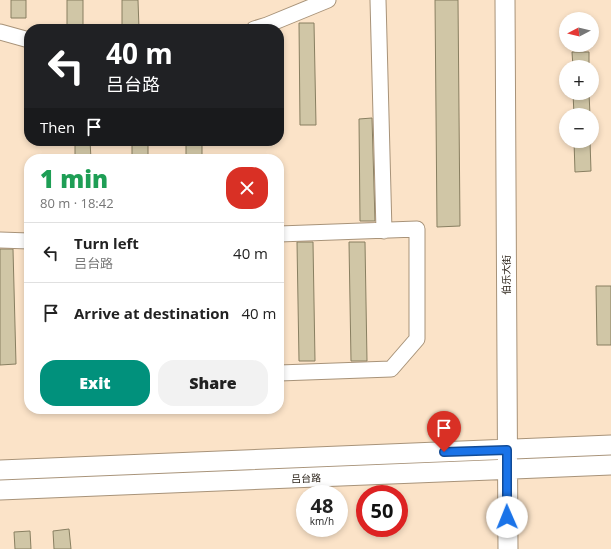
<!DOCTYPE html>
<meta charset="utf-8">
<style>
:root{--surface:#fff;--page:#f2f2f2;--text:#222;--muted:#767676;--line:#e0e0e0;--accent:#01917c}
body{margin:0;font-family:"Open Sans","Noto Sans SC",sans-serif;background:var(--page);color:var(--text);height:100vh;display:flex;flex-direction:column;font-size:15px;white-space:nowrap}
*{box-sizing:border-box;margin:0}
p{font-size:13px;color:var(--muted)}
.icon{flex:none;width:22px;height:22px;fill:none;stroke:currentColor;stroke-width:2;stroke-linecap:round;stroke-linejoin:round}
.map{position:relative;flex:1;overflow:hidden}
.sheet{position:absolute;left:24px;top:154px;width:260px;height:260px;display:flex;flex-direction:column;background:var(--surface);border-radius:16px;box-shadow:0 2px 6px #0003}
.sheet>*{flex:none}
.banner{position:absolute;left:24px;top:24px;width:260px;height:122px;border-radius:16px;box-shadow:0 2px 6px #0003;background:#202124;color:#fff;overflow:hidden}
.needle{width:26px;rotate:263deg}
.tools{position:absolute;left:559px;top:12px;display:grid;gap:8px}
.tools a{display:grid;place-items:center;width:40px;height:40px;border-radius:50%;background:var(--surface);box-shadow:0 2px 6px #0003;font-size:20px}
.speed{position:absolute;left:296px;top:485px;display:flex;gap:8px;font-size:20px;font-weight:700;text-align:center}
.speed>*{display:grid;place-content:center;width:52px;height:52px;border-radius:50%;background:var(--surface);box-shadow:0 2px 6px #0003;line-height:1}
.speed small{font-size:10px;font-weight:400}
.speed .limit{border:6px solid #d22;background:#fff;color:#111}
.pin{position:absolute;display:grid;place-items:center;width:34px;height:34px;color:#fff;margin:-41px -17px;border-radius:50% 50% 50% 0;rotate:-45deg;box-shadow:0 0 4px #0007}
.pin .icon{rotate:45deg}
.me{position:absolute;width:44px;margin:-22px;rotate:359deg;stroke-linejoin:round;filter:drop-shadow(0 0 3px #0008)}
.turn{display:flex;align-items:center;gap:14px;height:84px;padding:0 16px;font-size:18px}
.turn .icon{width:52px;height:52px;stroke-width:2.5}
.turn b{display:block;font-size:28px;line-height:34px}
.then{display:flex;align-items:center;height:38px;padding:0 16px;background:#0003;gap:8px;font-size:15px}
.round{display:grid;place-items:center;flex:none;width:42px;height:42px;border-radius:16px;background:var(--page)}
.head{display:flex;align-items:center;justify-content:space-between;height:68px;padding:0 16px}
h1{font-size:24px;font-weight:800;line-height:30px;color:#1e9e55}
.cta{display:flex;gap:8px;margin-top:auto;padding:8px 16px}
.cta a{flex:1;height:46px;border-radius:16px;background:var(--accent);color:#fff;font-size:16px;font-weight:800;line-height:46px;text-align:center}
.cta a+a{background:var(--page);color:var(--text)}
ul{padding:0;list-style:none}
li{display:flex;align-items:center;gap:12px;height:60px;padding:0 16px;border-top:1px solid var(--line)}
li div{flex:1}
li b{display:block;font-size:15px}
li em{font-style:normal}
.map>svg:first-child{display:block}
.building{fill:#d0c6a6;stroke:#887f61}
.lines{fill:none;stroke-linecap:round;stroke-linejoin:round}
.minor-casing{stroke:#a89379;stroke-width:17}
.major-casing{stroke:#a89379;stroke-width:21}
.minor{stroke:#fff;stroke-width:15}
.major{stroke:#fff;stroke-width:19}
.route-casing{stroke:#114b97;stroke-width:10}
.route{stroke:#1a73e8;stroke-width:7}
.labels{text-anchor:middle;dominant-baseline:central;stroke-width:3.5;stroke-linejoin:round;paint-order:stroke}
.street-label{font-size:10px;fill:#261d13;stroke:#fff}
</style>
<div class="map">
<svg width="611" height="549" viewBox="0 0 611 549">
<rect width="100%" height="100%" fill="#fbe3c8"/>
<!-- building -->
<path class="building" d="M11,0H26V18H11Z
M67,0H83V29H67Z
M122,0H138L139,29H122Z
M435,0H458L460,226L437,227Z
M299,23H314L316,125H300Z
M572,52H589V67H573Z
M573,93H589L590,115H574Z
M372,118L375,221H360L359,119Z
M75,141H90L91,159H75Z
M132,141H148V159H132Z
M186,141H202V157H186Z
M574,141H590L591,171L575,172Z
M297,242H313L315,361H299Z
M349,242H365L367,361H351Z
M0,249H13L16,364L0,365Z
M596,286H611V345H597Z
M69,529L71,549H54L53,531Z
M30,531L31,549H15L14,532Z"/>
<g class="lines">
<defs>
<path id="minor" d="M378,0L384,231
M254,29L267,25L328,0
M0,32L29,40
M279,234L417,229V339L391,369L279,373
M0,240L29,241"/>
<path id="major" d="M505,0L508,549
M0,470L611,445
M0,490L611,465"/>
</defs>
<!-- minor casing -->
<use href="#minor" class="minor-casing"/>
<!-- major casing -->
<use href="#major" class="major-casing"/>
<!-- minor -->
<use href="#minor" class="minor"/>
<!-- major -->
<use href="#major" class="major"/>
</g>
<g class="lines">
<defs>
<path id="route" d="M444,452L507,450V517"/>
</defs>
<!-- route casing -->
<use href="#route" class="route-casing"/>
<!-- route -->
<use href="#route" class="route"/>
</g>
<g class="labels">
<!-- street labels -->
<g class="street-label">
<text transform="translate(506 275) rotate(-90)">伯乐大街</text>
<text transform="translate(306 478) rotate(-2)">吕台路</text>
</g>
</g>
</svg>
<div class="tools">
<a><svg class="needle" viewBox="-14 -14 28 28"><path d="M0-13l5 13h-10z" fill="#e53935"/><path d="M0 13l5-13h-10z" fill="#767676"/></svg></a>
<a>+</a>
<a>−</a>
</div>
<div class="speed"><div>48<small>km/h</small></div><div class="limit">50</div></div>
<div class="pin" style="left:444px;top:452px;background:#d93025"><svg class="icon" aria-label="arrive" viewBox="0 0 24 24"><path d="M6 21V4h12l-3 4 3 4H6"/></svg></div>
<svg class="me" style="left:507px;top:517px" viewBox="-20 -20 40 40"><circle r="19" fill="#fff"/><path d="M0-13L10 11 0 6-10 11z" fill="#1a73e8"/></svg>
<div class="banner">
<div class="turn"><svg class="icon" aria-label="left" viewBox="0 0 24 24"><path d="M17 20v-9H6M10 6l-5 5 5 5"/></svg><div><b>40 m</b>吕台路</div></div>
<div class="then">Then<svg class="icon" aria-label="arrive" viewBox="0 0 24 24"><path d="M6 21V4h12l-3 4 3 4H6"/></svg></div>
</div>
<section class="sheet">
<div class="head"><div><h1>1 min</h1><p>80 m · 18:42</p></div><a class="round" style="background:#d93025;color:#fff"><svg class="icon" aria-label="close" viewBox="0 0 24 24"><path d="M6 6l12 12M18 6L6 18"/></svg></a></div>
<ul>
<li><svg class="icon" aria-label="left" viewBox="0 0 24 24"><path d="M17 20v-9H6M10 6l-5 5 5 5"/></svg><div><b>Turn left</b><p>吕台路</p></div><em>40 m</em></li>
<li><svg class="icon" aria-label="arrive" viewBox="0 0 24 24"><path d="M6 21V4h12l-3 4 3 4H6"/></svg><div><b>Arrive at destination</b></div><em>40 m</em></li>
</ul>
<div class="cta"><a>Exit</a><a>Share</a></div>
</section>
</div>
